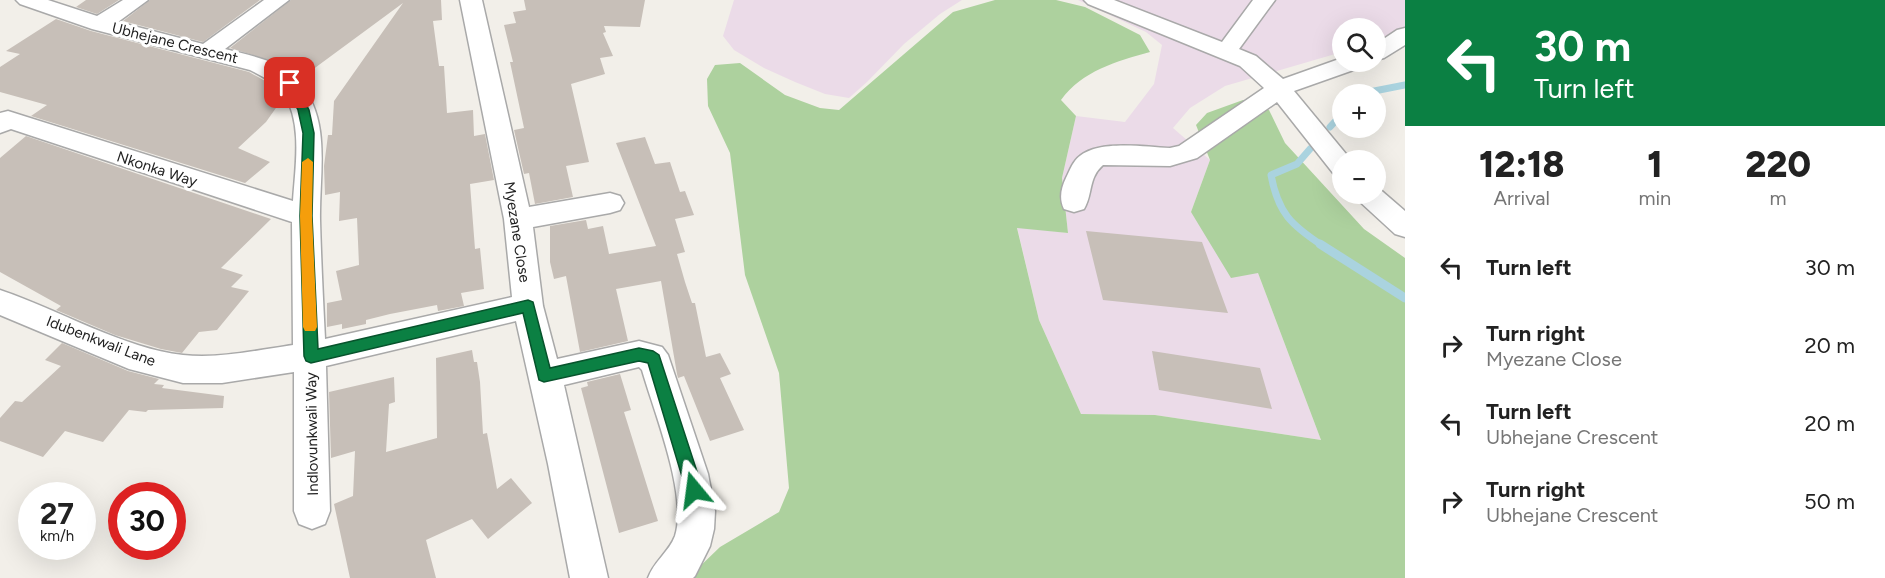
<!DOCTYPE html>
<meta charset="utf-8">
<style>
:root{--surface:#fff;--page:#f6f6f6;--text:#222;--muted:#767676}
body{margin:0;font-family:Figtree,sans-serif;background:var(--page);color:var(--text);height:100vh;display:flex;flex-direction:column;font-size:22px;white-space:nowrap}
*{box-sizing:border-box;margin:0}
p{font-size:20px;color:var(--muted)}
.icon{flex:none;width:33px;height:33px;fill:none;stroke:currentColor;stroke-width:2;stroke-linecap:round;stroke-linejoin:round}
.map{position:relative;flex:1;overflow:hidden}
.side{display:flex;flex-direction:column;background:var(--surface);width:480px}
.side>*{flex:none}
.banner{background:#0b8043;color:#fff;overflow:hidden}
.tools{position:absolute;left:1332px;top:18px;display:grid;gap:12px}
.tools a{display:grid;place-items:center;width:54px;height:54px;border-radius:50%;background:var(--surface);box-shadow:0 6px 24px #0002;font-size:30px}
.speed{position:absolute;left:18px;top:482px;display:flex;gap:12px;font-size:30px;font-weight:700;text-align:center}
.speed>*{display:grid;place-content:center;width:78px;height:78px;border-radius:50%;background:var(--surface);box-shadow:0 6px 24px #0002;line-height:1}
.speed small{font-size:15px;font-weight:400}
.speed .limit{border:9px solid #d22;background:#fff;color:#111}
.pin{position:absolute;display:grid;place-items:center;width:51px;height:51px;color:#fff;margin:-26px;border-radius:12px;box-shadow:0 3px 9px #0006}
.me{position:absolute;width:66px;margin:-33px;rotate:344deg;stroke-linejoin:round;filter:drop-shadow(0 0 4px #0008)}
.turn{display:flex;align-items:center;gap:21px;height:126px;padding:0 30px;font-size:27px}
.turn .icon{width:78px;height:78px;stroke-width:2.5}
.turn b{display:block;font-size:42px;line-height:51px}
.eta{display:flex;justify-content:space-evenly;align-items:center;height:102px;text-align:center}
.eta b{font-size:36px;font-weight:800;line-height:42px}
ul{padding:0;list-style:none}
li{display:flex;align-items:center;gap:18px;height:78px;padding:0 30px}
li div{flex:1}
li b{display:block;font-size:22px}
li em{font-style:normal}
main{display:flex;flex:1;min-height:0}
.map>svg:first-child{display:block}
.industrial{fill:#ebdbe8}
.forest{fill:#add19e}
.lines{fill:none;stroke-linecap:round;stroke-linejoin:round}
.stream-far1{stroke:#aad3df;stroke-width:7}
.stream{stroke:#aad3df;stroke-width:9}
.building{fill:#c7bfb8}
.minor-casing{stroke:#a9a9a9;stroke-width:3}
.minor{fill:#fff;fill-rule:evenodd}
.route{fill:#0b8043;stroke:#07532c;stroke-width:1.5}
.slow{fill:#f59e0b}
.labels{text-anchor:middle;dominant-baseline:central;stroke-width:6;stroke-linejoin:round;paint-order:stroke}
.street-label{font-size:15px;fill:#222;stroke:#fff}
</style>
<main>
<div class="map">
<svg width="1405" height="578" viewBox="0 0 1405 578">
<rect width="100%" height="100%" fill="#f2efe9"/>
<!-- industrial -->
<path class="industrial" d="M734,0H962L940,14L904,44L867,82L849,98L825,94L795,82L764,68L734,50L723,36Z
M1078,0H1405V30L1376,39V28H1342V52L1225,86L1190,108L1173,128L1210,160L1191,212L1258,273L1321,440L1155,415L1081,414L1039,320L1017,227L1068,233L1062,178L1076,116L1125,122L1154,84L1162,45L1146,32Z"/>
<!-- forest -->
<path class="forest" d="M995,0H1056L1085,7L1140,35L1150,52C1117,61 1082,71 1061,100L1076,116L1062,178L1068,233L1017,228L1039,320L1081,414L1155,415L1321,440L1258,273L1231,278L1191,212L1210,160L1196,125L1207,113L1243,100L1269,110L1285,143L1364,229L1405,258V578H690L692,574L720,547L779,512L789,488L779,373L745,275L730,153L708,106L707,79L715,65L740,63L785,95L820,108L839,110L953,12Z"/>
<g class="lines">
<!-- stream-far1 -->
<path class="stream-far1" d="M1359,94L1405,85
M1330,127L1342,114
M1310,149L1297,164L1271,175C1278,213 1291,225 1323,246"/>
<!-- stream -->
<path class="stream" d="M1320,244L1405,298"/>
</g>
<!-- building -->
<path class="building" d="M86,0H119L97,14L76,7Z
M150,0H260L203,42L123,21Z
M291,0H441L442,20L433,21L439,66H444L447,113L473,110L474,136L485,134L494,180L470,184L475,249L480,248L484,289L461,293L464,306L438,311L437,305L390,314L366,320V324L342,329V324L327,327V303L342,300L336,271L359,265L357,218L339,221L340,192L325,195L324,166L328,135H332L334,101L403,3L308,73L301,71L297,77L275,62L230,48Z
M524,0H645L640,27L604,26L606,32L603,33L613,56L600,58L605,74L571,84L589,162L566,166L573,197L535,204L529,173L524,174L514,130L524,128L510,62H513L504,25L516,23L513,12L526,10Z
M56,19L91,31L249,72L267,82L283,98L266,122L238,148L270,162L245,183L31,116L47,105L0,92V67L20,54L6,51Z
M26,136L271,219L221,268L243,275L231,287L249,291L217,330L199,332L182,353L161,349L115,335L56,310L61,306L0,272V158Z
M645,137L655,164L670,162L680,192L685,191L694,215L675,219L685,252L677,254L685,282L692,303H695L706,357L720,353L731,374L720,378L744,430L710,441L684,376L678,378L677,374L661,281L616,289L628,341L580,352L566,276L554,279L550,262V226L586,220L588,229L603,226L609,254L656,246L616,143Z
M1086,231L1202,242L1228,313L1103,300Z
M62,343L128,371L159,379L154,384L164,385L162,388L224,396L223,408L148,410L146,412L129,410L103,442L65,431L43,457L0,441V418L15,401L22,402L61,366L45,360Z
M472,350L474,362H477L480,382L483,434L487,433L497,489L511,478L532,503L488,539L472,519L426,540L436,578H350L334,504L353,496L355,451L331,458L329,392L394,377L395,402L389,404L386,452L437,438L436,358Z
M1152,351L1260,368L1272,409L1159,390Z
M620,374L631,410L624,412L658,521L619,533L581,388L588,386L587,382Z"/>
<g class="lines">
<defs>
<path id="minor" d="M16,0H48L97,16L123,0H148L118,22L203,44L264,0H289L225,49C251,56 281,60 299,82C332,120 319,174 320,220C321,260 323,299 325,339L512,297L504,219L460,0H482L529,207L610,193L620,196L624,203L620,210L610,213L533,227L543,306L557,359L639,341L662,347L668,355L708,474L715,511L714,529L710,546L695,576L693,578H648C654,561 669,552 675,536C688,495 654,412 642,370L639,367L564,385L608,578H570L548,464L516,321L326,366L330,511L325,524L312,529L299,524L294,511V372L222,383H183L129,369L0,315V290C57,309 125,349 183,355C219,359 258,350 293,345L292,222L11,129L0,133V113L8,111L293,201C295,168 303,124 284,94C276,83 262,76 250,70L92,29L20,4Z
M1084,0H1114L1222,42L1253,0H1275L1239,49L1256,56L1283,79L1342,58V62H1365L1362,67L1294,91L1351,160H1342V176L1333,173L1277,102L1197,158L1170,166L1103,165C1088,178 1093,194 1084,209L1074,212L1064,209C1059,199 1061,188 1066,178C1069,172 1071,166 1075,161C1092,138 1144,147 1170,148L1179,146L1264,88L1240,66L1088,4Z
M1405,28V45L1384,58L1376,60V44L1397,30Z
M1376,186L1405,211V237L1395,234L1359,201L1355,194H1376Z"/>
</defs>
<!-- minor casing -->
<use href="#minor" class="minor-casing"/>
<!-- minor -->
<use href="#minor" class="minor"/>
</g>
<!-- route -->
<path class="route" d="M290,80L295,83L309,110L314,133L312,216L318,349L528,300L533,302L550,368L639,348L653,351L659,355L703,490L700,496L694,498L689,496L686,490L648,363L639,361L544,382L539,380L523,313L311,363L306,361L304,356L300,216L303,133L298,110L284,83Z"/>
<!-- slow -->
<path class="slow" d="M308,158L313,162L312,216L317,327L315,331H305L303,327L300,216L302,162Z"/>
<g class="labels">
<!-- street labels -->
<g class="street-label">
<text transform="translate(175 43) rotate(14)">Ubhejane Crescent</text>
<text transform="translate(157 169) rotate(18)">Nkonka Way</text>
<text transform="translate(517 232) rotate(81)">Myezane Close</text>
<text transform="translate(101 341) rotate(21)">Idubenkwali Lane</text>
<text transform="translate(312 434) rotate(-91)">Indlovunkwali Way</text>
</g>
</g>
</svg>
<div class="tools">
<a><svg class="icon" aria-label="search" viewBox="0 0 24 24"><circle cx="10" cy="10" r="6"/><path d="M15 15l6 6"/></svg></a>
<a>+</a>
<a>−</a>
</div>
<div class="speed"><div>27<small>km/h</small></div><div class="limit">30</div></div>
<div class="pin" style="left:290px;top:83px;background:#d93025"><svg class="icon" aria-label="arrive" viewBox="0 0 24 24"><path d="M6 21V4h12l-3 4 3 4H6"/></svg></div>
<svg class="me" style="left:694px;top:490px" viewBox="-20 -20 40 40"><path d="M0-17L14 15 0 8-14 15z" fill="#0b8043" stroke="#fff" stroke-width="4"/></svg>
</div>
<section class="side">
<div class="banner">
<div class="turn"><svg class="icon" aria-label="left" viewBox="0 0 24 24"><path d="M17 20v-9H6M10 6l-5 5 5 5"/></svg><div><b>30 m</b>Turn left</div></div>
</div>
<div class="eta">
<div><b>12:18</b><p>Arrival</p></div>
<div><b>1</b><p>min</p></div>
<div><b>220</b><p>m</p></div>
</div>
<ul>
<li><svg class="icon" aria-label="left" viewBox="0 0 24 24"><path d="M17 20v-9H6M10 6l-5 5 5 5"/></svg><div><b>Turn left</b></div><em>30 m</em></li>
<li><svg class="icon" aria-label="right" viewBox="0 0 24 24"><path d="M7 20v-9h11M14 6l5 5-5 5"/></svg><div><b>Turn right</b><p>Myezane Close</p></div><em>20 m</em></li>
<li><svg class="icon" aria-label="left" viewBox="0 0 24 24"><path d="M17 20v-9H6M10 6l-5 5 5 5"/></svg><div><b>Turn left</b><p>Ubhejane Crescent</p></div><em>20 m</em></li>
<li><svg class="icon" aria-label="right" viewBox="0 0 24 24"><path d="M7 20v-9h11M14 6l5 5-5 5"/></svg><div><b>Turn right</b><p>Ubhejane Crescent</p></div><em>50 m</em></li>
</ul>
</section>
</main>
